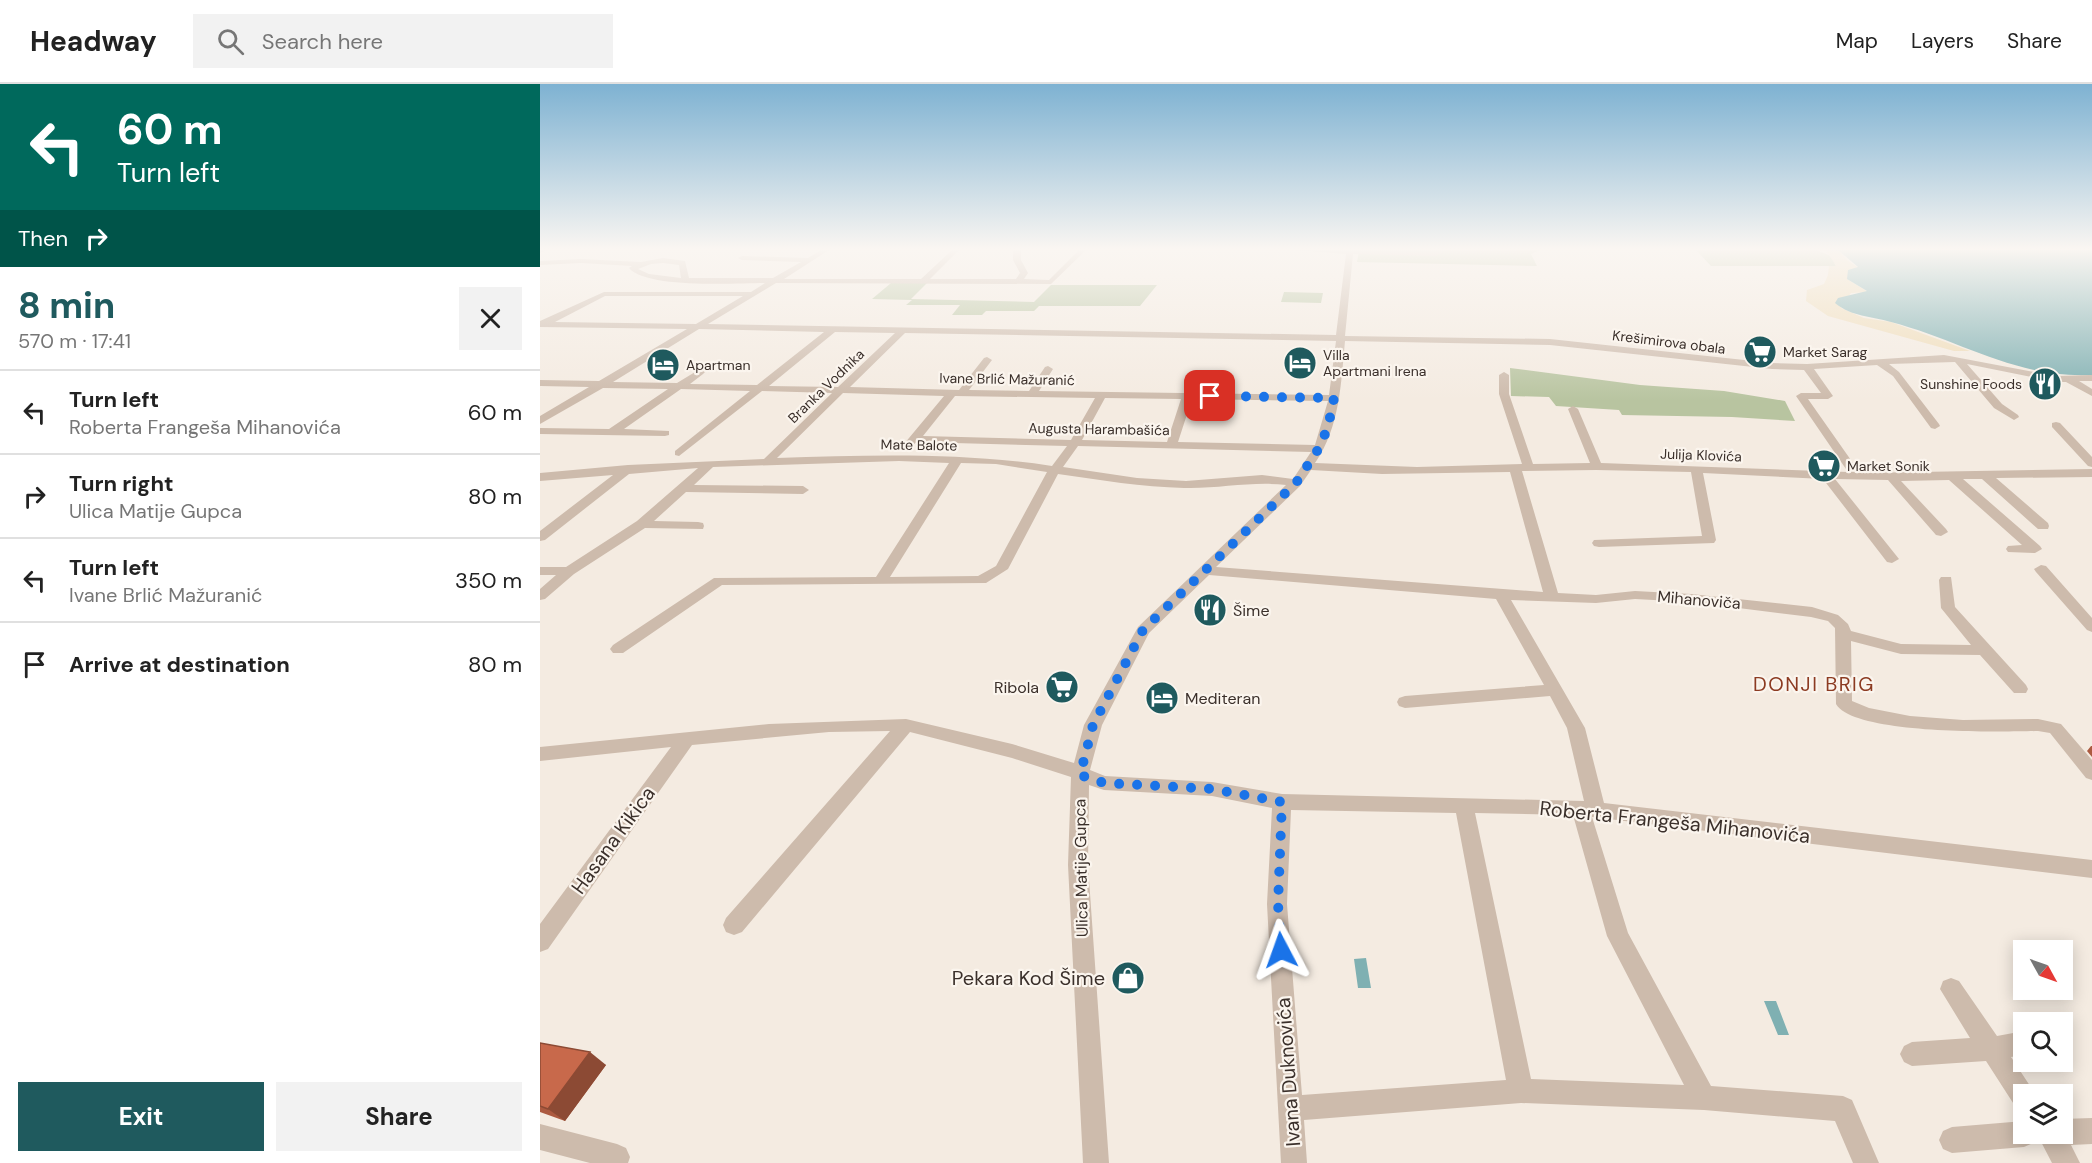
<!DOCTYPE html>
<meta charset="utf-8">
<style>
:root{--surface:#fff;--page:#f2f2f2;--text:#222;--muted:#767676;--line:#e0e0e0;--accent:#1f5a5e}
body{margin:0;font-family:"DM Sans",sans-serif;background:var(--page);color:var(--text);height:100vh;display:flex;flex-direction:column;font-size:22px;white-space:nowrap}
*{box-sizing:border-box;margin:0}
p{font-size:20px;color:var(--muted)}
.icon{flex:none;width:33px;height:33px;fill:none;stroke:currentColor;stroke-width:2;stroke-linecap:round;stroke-linejoin:round}
.map{position:relative;flex:1;overflow:hidden}
.sheet{display:flex;flex-direction:column;background:var(--surface);width:540px}
.sheet>*{flex:none}
.top-card{background:#00695c;color:#fff;overflow:hidden}
.needle{width:39px;rotate:130deg}
.controls{position:absolute;left:1473px;top:856px;display:grid;gap:12px}
.controls a{display:grid;place-items:center;width:60px;height:60px;border-radius:0px;background:var(--surface);box-shadow:0 3px 15px #0003;font-size:30px}
.pin{position:absolute;display:grid;place-items:center;width:51px;height:51px;color:#fff;margin:-26px;border-radius:12px;box-shadow:0 3px 9px #0006}
.me{position:absolute;width:66px;margin:-33px;rotate:356deg;stroke-linejoin:round;filter:drop-shadow(0 0 4px #0008)}
.turn{display:flex;align-items:center;gap:21px;height:126px;padding:0 18px;font-size:27px}
.turn .icon{width:78px;height:78px;stroke-width:2.5}
.turn b{display:block;font-size:42px;line-height:51px}
.then{display:flex;align-items:center;height:57px;padding:0 18px;background:#0003;gap:12px;font-size:22px}
.round{display:grid;place-items:center;flex:none;width:63px;height:63px;border-radius:0px;background:var(--page)}
.overview{display:flex;align-items:center;justify-content:space-between;height:102px;padding:0 18px}
h1{font-size:36px;font-weight:700;line-height:45px;color:var(--accent)}
.cta{display:flex;gap:12px;margin-top:auto;padding:12px 18px}
.cta a{flex:1;height:69px;border-radius:0px;background:var(--accent);color:#fff;font-size:24px;font-weight:700;line-height:69px;text-align:center}
.cta a+a{background:var(--page);color:var(--text)}
ul{padding:0;list-style:none}
li{display:flex;align-items:center;gap:18px;height:84px;padding:0 18px;border-top:2px solid var(--line)}
li div{flex:1}
li b{display:block;font-size:22px}
li em{font-style:normal}
header{display:flex;align-items:center;gap:36px;box-sizing:border-box;height:84px;padding:0 30px;background:var(--surface);border-bottom:2px solid var(--line)}
header strong{font-size:28px}
nav{display:flex;gap:33px;margin-inline-start:auto;font-size:21px}
.search{width:420px;height:54px;background:var(--page);display:flex;align-items:center;gap:15px;box-sizing:border-box;padding:0 21px;border-radius:0px;color:var(--muted);font-size:22px}
main{display:flex;flex:1;min-height:0}
.map>svg:first-child{display:block}
.green{fill:#b8c4a0}
.sand{fill:#efdcb8}
.water{fill:#7fb0b2}
.lines{fill:none;stroke-linecap:round;stroke-linejoin:round}
.minor{fill:#cdbbac;fill-rule:evenodd}
.wall{fill:#ac5a40}
.shaded-wall{fill:#8c4a34}
.building{fill:#c8694b;stroke:#8c4a34;stroke-width:1.5}
.route{stroke:#1a73e8;stroke-width:10;stroke-dasharray:0 18}
.labels{text-anchor:middle;dominant-baseline:central;stroke-width:4.5;stroke-linejoin:round;paint-order:stroke}
.far-street-label{font-size:14px;fill:#3b302b;stroke:#fbf5ee}
.far-poi-label{font-size:14px;fill:#3b302b;stroke:#fbf5ee;text-anchor:start}
.street-label{font-size:16px;fill:#3b302b;stroke:#fbf5ee}
.poi-label{font-size:16px;fill:#3b302b;stroke:#fbf5ee;text-anchor:start}
.quarter-label{font-size:20px;letter-spacing:1.5px;fill:#8c3b22;stroke:#fbf5ee}
.near-street-label{font-size:20px;fill:#3b302b;stroke:#fbf5ee}
.near-poi-label{font-size:20px;fill:#3b302b;stroke:#fbf5ee;text-anchor:end}
</style>
<header>
<strong>Headway</strong>
<div class="search"><svg class="icon" aria-label="search" viewBox="0 0 24 24"><circle cx="10" cy="10" r="6"/><path d="M15 15l6 6"/></svg>Search here</div>
<nav><a>Map</a><a>Layers</a><a>Share</a></nav>
</header>
<main>
<section class="sheet">
<div class="top-card">
<div class="turn"><svg class="icon" aria-label="left" viewBox="0 0 24 24"><path d="M17 20v-9H6M10 6l-5 5 5 5"/></svg><div><b>60 m</b>Turn left</div></div>
<div class="then">Then<svg class="icon" aria-label="right" viewBox="0 0 24 24"><path d="M7 20v-9h11M14 6l5 5-5 5"/></svg></div>
</div>
<div class="overview"><div><h1>8 min</h1><p>570 m · 17:41</p></div><a class="round"><svg class="icon" aria-label="close" viewBox="0 0 24 24"><path d="M6 6l12 12M18 6L6 18"/></svg></a></div>
<ul>
<li><svg class="icon" aria-label="left" viewBox="0 0 24 24"><path d="M17 20v-9H6M10 6l-5 5 5 5"/></svg><div><b>Turn left</b><p>Roberta Frangeša Mihanovića</p></div><em>60 m</em></li>
<li><svg class="icon" aria-label="right" viewBox="0 0 24 24"><path d="M7 20v-9h11M14 6l5 5-5 5"/></svg><div><b>Turn right</b><p>Ulica Matije Gupca</p></div><em>80 m</em></li>
<li><svg class="icon" aria-label="left" viewBox="0 0 24 24"><path d="M17 20v-9H6M10 6l-5 5 5 5"/></svg><div><b>Turn left</b><p>Ivane Brlić Mažuranić</p></div><em>350 m</em></li>
<li><svg class="icon" aria-label="arrive" viewBox="0 0 24 24"><path d="M6 21V4h12l-3 4 3 4H6"/></svg><div><b>Arrive at destination</b></div><em>80 m</em></li>
</ul>
<div class="cta"><a>Exit</a><a>Share</a></div>
</section>
<div class="map">
<svg width="1552" height="1079" viewBox="0 0 1552 1079">
<rect width="100%" height="100%" fill="#f4ebe1"/>
<!-- green -->
<path class="green" d="M819,166H1000L991,170L997,182L817,178Z
M1156,166H1276L1291,172L1296,182H1171Z
M351,199H387L371,215L494,218L511,201H617L600,222H499L494,227H446L442,231H412L420,221H366L372,216L332,215Z
M744,208L783,209L781,219L741,218Z
M970,284L1100,301L1184,307L1245,317L1255,337L1192,333L1082,331L1079,326L1016,322L1009,313L971,312Z"/>
<!-- sand -->
<path class="sand" d="M1286,166H1298L1308,177L1319,184L1307,195L1328,208L1311,209L1301,224L1324,234L1351,238L1430,267H1414L1288,232L1266,217L1267,206L1284,200L1288,191L1289,182H1296Z"/>
<!-- water -->
<path class="water" d="M1298,166H1552V291C1477,295 1420,256 1351,238C1331,232 1312,233 1295,219L1298,214L1327,207L1307,195L1308,186L1318,183Z
M826,874L831,904H818L814,875Z
M1224,917H1236L1249,951H1238Z"/>
<g class="lines">
<!-- minor -->
<path class="minor" d="M0,166H6L0,169Z
M281,166H289L244,195H381L412,166H419L390,195H476L480,189L473,176V166H481V176L488,189L484,195L509,196L539,166H546L511,200L236,199L168,240L796,251L806,170L757,166H905L896,172L813,170L805,252L1010,255L1232,279L1267,280L1404,271L1516,292L1552,291V297H1539L1552,305V312L1526,298H1516L1427,280L1462,320L1478,331L1479,333L1474,336L1454,324L1415,278L1349,280L1359,288L1399,340L1400,342L1395,345L1391,344L1353,292L1337,281L1274,285L1293,312L1288,315H1268L1320,389L1552,385V393L1456,394L1508,439L1509,442L1508,445H1498L1442,395H1423L1500,462L1502,465L1495,469L1468,468L1466,465L1468,462L1482,461L1409,396L1361,397L1406,445L1408,448L1401,452L1396,451L1348,396L1295,395L1359,475L1352,479L1347,478L1283,395L1163,389L1176,456L1174,459L1059,463L1054,462L1052,459L1054,456L1162,452L1151,388L1056,386L982,387L1018,509L1056,511L1095,507L1151,510L1272,523L1298,531L1308,540L1311,547L1361,560L1431,561L1401,524L1399,496L1401,493H1411L1415,523L1486,601L1488,605L1486,609H1474L1440,571L1361,570L1311,557L1312,617L1329,624L1370,632L1423,636L1498,635L1521,640L1552,676V696L1546,694L1510,649L1498,647C1462,648 1314,651 1296,620L1295,544L1288,537L1271,533L1151,518L1095,515L1056,519L971,516L1045,644L1064,719L1552,776V794L1052,733L1088,849L1171,1002L1303,1012L1312,1016L1339,1079H1313L1295,1037L1164,1026L981,1019L764,1036L767,1079H741L727,820L732,724L672,712L564,706L549,701L548,781L569,1079H543L528,781L531,693L472,674L370,648L202,848L194,851L186,848L183,841L186,834L350,647L289,648L152,661L8,865L0,868V840L131,663L0,677V663L229,640L366,635L472,660L534,679L544,641L598,543L746,401C712,397 679,405 644,404C602,403 560,396 518,390L468,485L446,499L182,501L83,569H73L70,565L73,561L174,494L336,493L409,379L359,377L173,383L154,401L263,402L269,406L263,410L146,408L114,437L158,438L163,439L164,442L163,445L105,444L34,490L5,515L0,516V505L16,491H0V483H26L97,437L158,384L89,390L5,456L0,457V447L73,391L0,397V389L88,381L224,375L292,309L222,307L139,372L135,371V367L210,307L141,305L84,345L129,347V351L125,352L0,350V344L69,345L128,305L63,304L0,340V332L49,303L0,302V296L59,297L147,245L0,243V237L64,208H211L225,199C196,199 107,205 89,184L92,182L41,179L0,181V177L41,175L101,178L123,174L145,177L149,194H233L261,178L202,176L198,174L202,172L268,174ZM123,179L139,181L141,194L109,190L98,185L111,180ZM65,212H203L156,240L15,238ZM159,245L284,248L217,301L150,300L163,290L165,288L160,285L137,299L73,298ZM295,248L355,249L298,303L229,302ZM365,249L796,257L789,311L499,307L513,285L508,282L505,283L489,307L429,306L452,276L447,273L444,274L419,306L310,303ZM805,257L1010,261L1232,285L1264,286L1281,309H1261L1256,312L1308,388L1061,379L1038,325L1033,322L1028,325L1050,379L993,380L969,310V291L964,288L959,291V310L982,380L877,383L775,379C800,343 801,299 805,257ZM303,309L404,312L364,360L370,363L377,358L527,362L512,382C419,368 331,371 237,374ZM415,312L555,314L531,356L383,352ZM565,314L641,315L627,358L542,356ZM652,315L788,317L775,361L638,358ZM538,362L771,368L753,395L722,391L646,397L597,394L523,383ZM421,379L456,380L507,388L456,482L438,492L350,493ZM771,386L842,390L970,388L1003,508L676,483L760,402ZM669,491L956,515L1004,601L865,612L859,614L857,618L859,622L865,624L1010,612L1027,644L1044,717L742,710L672,698L565,692L550,686L562,641L609,549ZM751,726L916,729L966,996L762,1011L747,820ZM935,729L1033,731L1067,852L1144,1001L991,995Z
M1516,338L1520,339L1552,373V383L1548,382L1512,343V339Z
M1501,481L1506,482L1552,534V548L1547,546L1496,488L1494,485Z
M1411,894L1419,897L1457,952L1484,947V971L1471,973L1496,1011H1484V1025L1475,1022L1446,977L1372,982L1364,978L1360,970L1364,962L1372,958L1430,954L1400,905L1403,897Z
M1552,1034V1060L1531,1061L1540,1079H1512L1497,1050H1522V1035Z
M1484,1037V1050H1497L1493,1059L1484,1063L1412,1069L1403,1065L1399,1056L1403,1047L1412,1043Z
M0,1040L77,1060L86,1064L90,1073L88,1079H50L0,1066Z"/>
</g>
<!-- wall -->
<path class="wall" d="M1551,662H1552V673L1547,667Z
M0,959L66,981L25,1037L0,1028Z"/>
<!-- shaded-wall -->
<path class="shaded-wall" d="M50,968L66,981L25,1037L8,1025Z"/>
<!-- building -->
<path class="building" d="M0,959L50,968L8,1025L0,1022Z"/>
<!-- sky -->
<linearGradient id="sky" x2="0" y2="1"><stop stop-color="#7eb2d2"/><stop offset="0.52" stop-color="#faf6f2"/><stop offset="1" stop-color="#faf6f2" stop-opacity="0"/></linearGradient>
<rect width="1552" height="317" fill="url(#sky)"/>
<g class="lines">
<!-- route -->
<path class="route" d="M670,312L794,314L788,343L779,364L756,399L603,546L553,641L540,691L564,699L672,705L742,718L738,820L741,866"/>
</g>
<!-- icons -->
<defs>
<symbol id="supermarket-disc" viewBox="-11 -11 22 22"><circle r="9.5" fill="#1f5a5e" stroke="#fbf5ee"/><path d="M-6-5.5h2.5l.6 2H6L4.5 2H-2.5L-4.4-4H-6ZM-1.5 3.2a1.3 1.3 0 1 0 .1 0ZM3 3.2a1.3 1.3 0 1 0 .1 0Z" fill="#fff"/></symbol>
<symbol id="hotel-disc" viewBox="-11 -11 22 22"><circle r="9.5" fill="#1f5a5e" stroke="#fbf5ee"/><path d="M-6-4.5h1.5V1H6V5H4.5V3h-9V5H-6ZM-4 0a1.8 1.8 0 1 1 3.6 0ZM.5 0V-2.5h3Q6-2.5 6 0Z" fill="#fff"/></symbol>
<symbol id="restaurant-disc" viewBox="-11 -11 22 22"><circle r="9.5" fill="#1f5a5e" stroke="#fbf5ee"/><path d="M-5-6h1v4h1v-4h1v4h1v-4h1v5L-1.5 .5V6h-2V.5L-5-1ZM5-6V6H3V1.5H1.5Q1.5-4 5-6Z" fill="#fff"/></symbol>
<symbol id="shop-disc" viewBox="-11 -11 22 22"><circle r="9.5" fill="#1f5a5e" stroke="#fbf5ee"/><path d="M-5-2.5h2.3a2.7 3.5 0 0 1 5.4 0H5L5.5 6h-11ZM-1.5-2.5h3a1.5 2.3 0 0 0-3 0Z" fill="#fff"/></symbol>
</defs>
<g fill-rule="evenodd">
<use href="#supermarket-disc" x="1201" y="249" width="38" height="38"/>
<use href="#hotel-disc" x="741" y="260" width="38" height="38"/>
<use href="#hotel-disc" x="104" y="262" width="38" height="38"/>
<use href="#restaurant-disc" x="1486" y="281" width="38" height="38"/>
<use href="#supermarket-disc" x="1265" y="363" width="38" height="38"/>
<use href="#restaurant-disc" x="651" y="507" width="38" height="38"/>
<use href="#supermarket-disc" x="503" y="584" width="38" height="38"/>
<use href="#hotel-disc" x="603" y="595" width="38" height="38"/>
<use href="#shop-disc" x="569" y="875" width="38" height="38"/>
</g>
<g class="labels">
<!-- far-street labels -->
<g class="far-street-label">
<text transform="translate(1129 258) rotate(7)">Krešimirova obala</text>
<text transform="translate(467 295) rotate(1)">Ivane Brlić Mažuranić</text>
<text transform="translate(286 302) rotate(-44)">Branka Vodnika</text>
<text transform="translate(559 345) rotate(1)">Augusta Harambašića</text>
<text transform="translate(379 361) rotate(1)">Mate Balote</text>
<text transform="translate(1161 371) rotate(2)">Julija Klovića</text>
</g>
<!-- far-poi labels -->
<g class="far-poi-label">
<text x="1243" y="268">Market Sarag</text>
<text x="783" y="271">Villa<tspan x="783" dy="16">Apartmani Irena</tspan></text>
<text x="146" y="281">Apartman</text>
<text x="1482" y="300" text-anchor="end">Sunshine Foods</text>
<text x="1307" y="382">Market Sonik</text>
</g>
<!-- street labels -->
<g class="street-label">
<text transform="translate(1159 516) rotate(5)">Mihanoviča</text>
<text transform="translate(541 784) rotate(-91)">Ulica Matije Gupca</text>
</g>
<!-- poi labels -->
<g class="poi-label">
<text x="693" y="526">Šime</text>
<text x="499" y="603" text-anchor="end">Ribola</text>
<text x="645" y="614">Mediteran</text>
</g>
<!-- quarter labels -->
<g class="quarter-label">
<text x="1274" y="600">DONJI BRIG</text>
</g>
<!-- near-street labels -->
<g class="near-street-label">
<text transform="translate(1135 738) rotate(6)">Roberta Frangeša Mihanovića</text>
<text transform="translate(73 756) rotate(-54)">Hasana Kikica</text>
<text transform="translate(748 988) rotate(-94)">Ivana Duknovića</text>
</g>
<!-- near-poi labels -->
<g class="near-poi-label">
<text x="565" y="894">Pekara Kod Šime</text>
</g>
</g>
</svg>
<div class="controls">
<a><svg class="needle" viewBox="-14 -14 28 28"><path d="M0-13l5 13h-10z" fill="#e53935"/><path d="M0 13l5-13h-10z" fill="#767676"/></svg></a>
<a><svg class="icon" aria-label="search" viewBox="0 0 24 24"><circle cx="10" cy="10" r="6"/><path d="M15 15l6 6"/></svg></a>
<a><svg class="icon" aria-label="layers" viewBox="0 0 24 24"><path d="M12 4l9 5-9 5-9-5zM3 14l9 5 9-5"/></svg></a>
</div>
<div class="pin" style="left:670px;top:312px;background:#d93025"><svg class="icon" aria-label="arrive" viewBox="0 0 24 24"><path d="M6 21V4h12l-3 4 3 4H6"/></svg></div>
<svg class="me" style="left:741px;top:866px" viewBox="-20 -20 40 40"><path d="M0-17L14 15 0 8-14 15z" fill="#1a73e8" stroke="#fff" stroke-width="4"/></svg>
</div>
</main>
